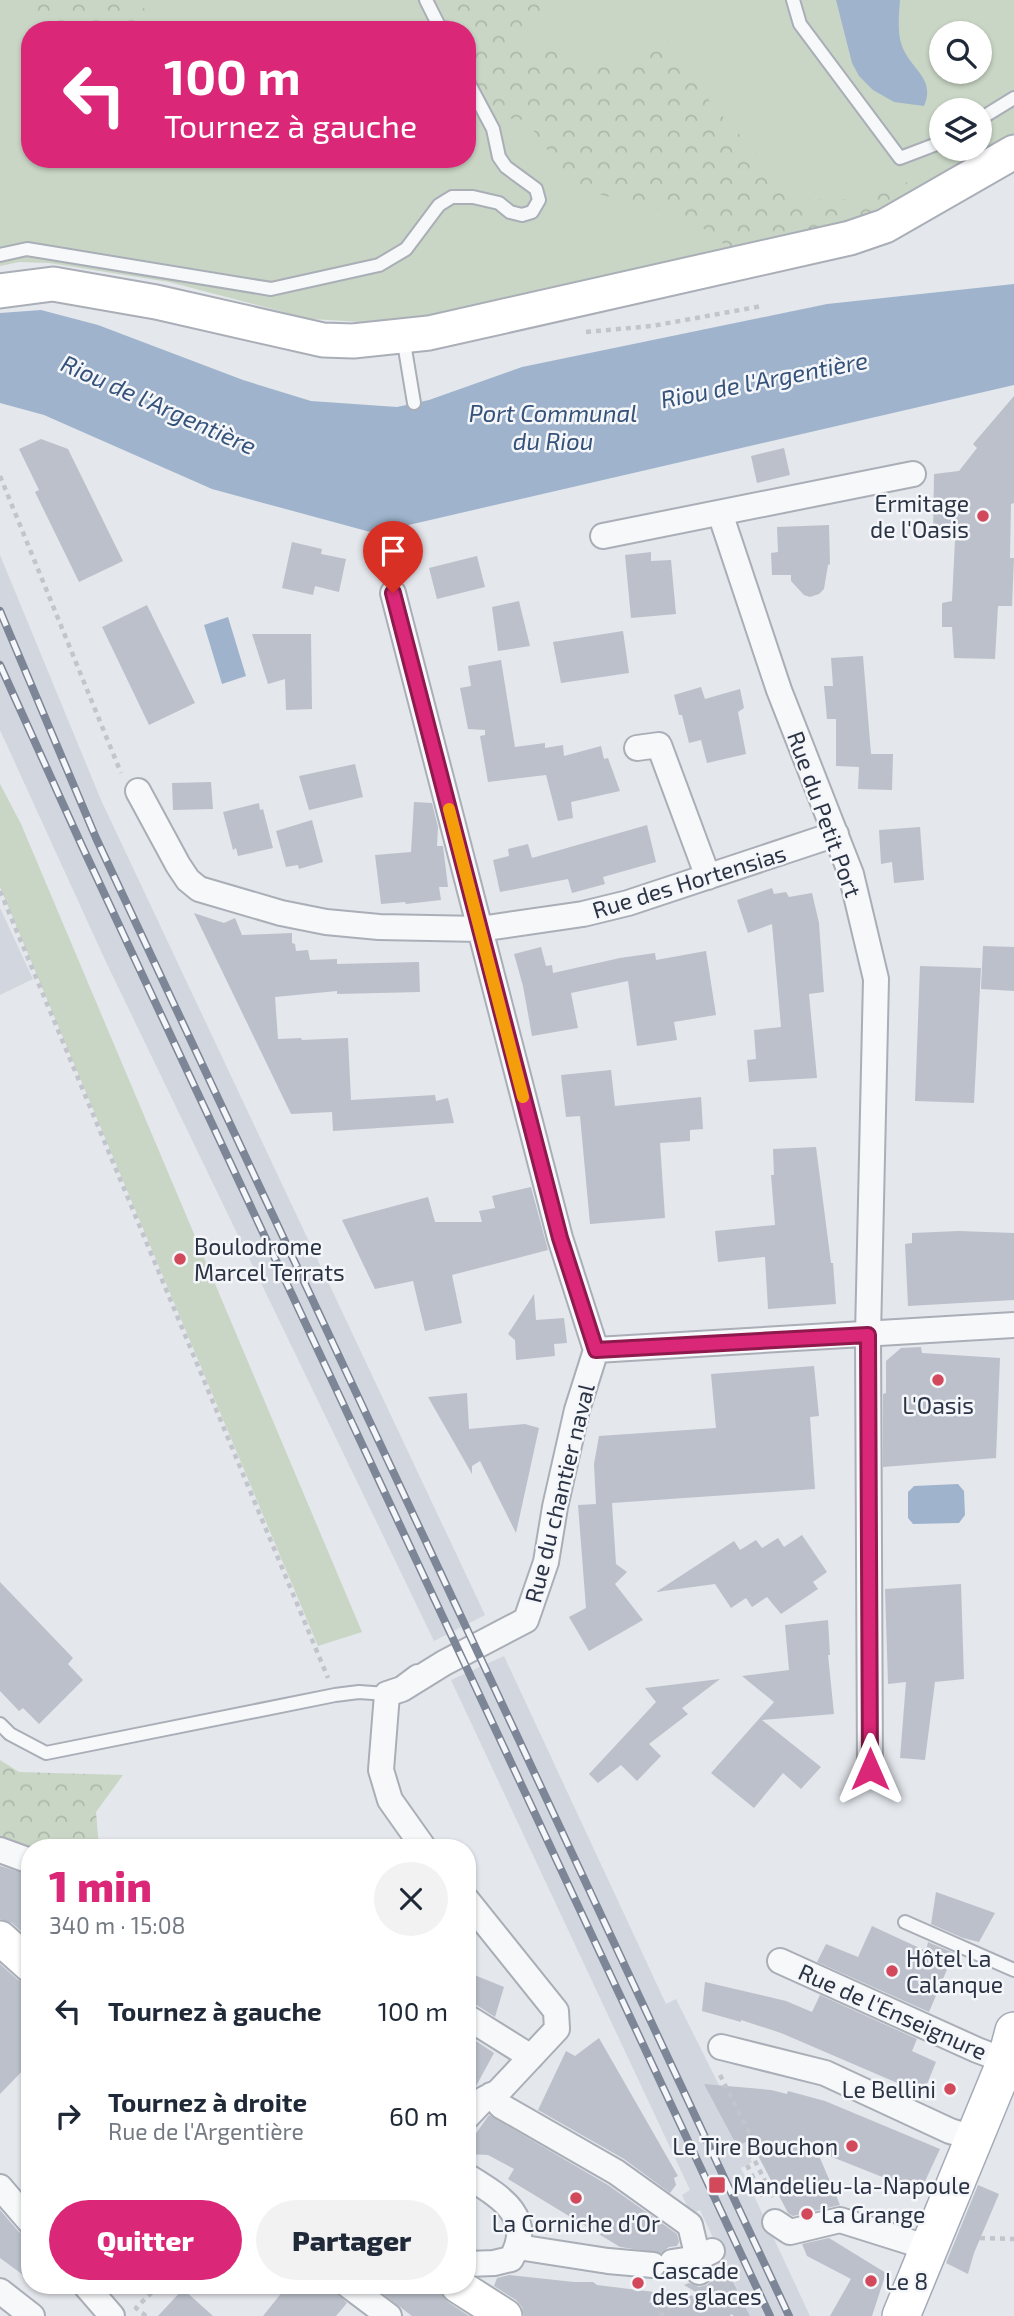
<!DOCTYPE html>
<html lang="fr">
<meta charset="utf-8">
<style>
:root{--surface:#fff;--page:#f2f2f3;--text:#1f2937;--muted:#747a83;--accent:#db2777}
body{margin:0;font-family:"Exo 2",sans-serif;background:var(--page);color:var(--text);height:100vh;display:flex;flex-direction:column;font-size:26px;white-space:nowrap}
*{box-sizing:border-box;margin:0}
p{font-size:23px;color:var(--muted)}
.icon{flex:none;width:38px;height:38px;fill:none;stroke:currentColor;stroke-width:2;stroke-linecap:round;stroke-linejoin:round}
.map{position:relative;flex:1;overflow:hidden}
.details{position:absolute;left:21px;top:1839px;width:455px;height:455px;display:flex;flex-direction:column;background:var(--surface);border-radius:28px;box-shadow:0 2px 5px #0004}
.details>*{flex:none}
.hud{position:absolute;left:21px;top:21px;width:455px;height:147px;border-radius:28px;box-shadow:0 2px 5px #0004;background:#db2777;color:#fff;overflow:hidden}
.fabs{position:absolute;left:929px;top:21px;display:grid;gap:14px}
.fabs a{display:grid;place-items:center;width:63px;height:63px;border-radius:50%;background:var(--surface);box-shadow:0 2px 5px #0004;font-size:35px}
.pin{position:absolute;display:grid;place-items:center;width:60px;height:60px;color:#fff;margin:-72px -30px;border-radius:50% 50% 50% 0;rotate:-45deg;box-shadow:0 0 7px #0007}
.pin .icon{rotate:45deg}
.me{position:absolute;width:77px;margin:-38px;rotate:0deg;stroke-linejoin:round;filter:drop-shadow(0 0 5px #0008)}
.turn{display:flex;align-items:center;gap:24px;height:147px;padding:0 28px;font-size:32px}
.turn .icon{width:91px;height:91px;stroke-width:2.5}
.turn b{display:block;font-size:49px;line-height:60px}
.round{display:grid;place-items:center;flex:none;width:74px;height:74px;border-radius:37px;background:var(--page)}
.summary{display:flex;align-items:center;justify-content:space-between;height:119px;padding:0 28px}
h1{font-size:42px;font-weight:800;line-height:52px;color:var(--accent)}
.button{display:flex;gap:14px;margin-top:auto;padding:14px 28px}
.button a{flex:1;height:80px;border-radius:42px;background:var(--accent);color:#fff;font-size:28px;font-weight:800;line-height:80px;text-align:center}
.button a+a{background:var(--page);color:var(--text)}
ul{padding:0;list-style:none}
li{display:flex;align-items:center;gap:21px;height:105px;padding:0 28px}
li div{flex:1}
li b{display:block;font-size:26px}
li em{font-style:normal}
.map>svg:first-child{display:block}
.built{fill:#d2d6de}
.grass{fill:#c9d6c5;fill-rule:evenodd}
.forest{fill:url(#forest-crowns)}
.water{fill:#9fb4cc}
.building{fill:#bbc0ca}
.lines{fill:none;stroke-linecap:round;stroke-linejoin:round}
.lane-casing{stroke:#a9aeb7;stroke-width:16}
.street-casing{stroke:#a9aeb7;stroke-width:28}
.secondary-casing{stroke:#a9aeb7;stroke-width:37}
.primary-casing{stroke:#a3abb8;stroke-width:40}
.path{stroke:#c2c5cb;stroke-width:4.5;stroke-dasharray:5 5;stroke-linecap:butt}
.lane{stroke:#f7f8fa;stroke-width:12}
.street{stroke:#f7f8fa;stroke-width:24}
.secondary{stroke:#fff;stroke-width:33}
.primary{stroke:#fff;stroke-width:37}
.rail-casing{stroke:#7d8696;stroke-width:8}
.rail{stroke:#f4f6f9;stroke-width:5;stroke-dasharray:16;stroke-linecap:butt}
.route-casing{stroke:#8e194d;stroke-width:18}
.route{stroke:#db2777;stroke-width:12}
.slow{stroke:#f59e0b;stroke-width:12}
.poi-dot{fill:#d1495b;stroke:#f4f6f9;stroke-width:2.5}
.labels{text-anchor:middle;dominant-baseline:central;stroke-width:5;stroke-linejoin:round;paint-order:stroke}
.poi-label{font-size:23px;fill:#2b3445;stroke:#f4f6f9;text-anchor:start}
.street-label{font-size:23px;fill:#2b3445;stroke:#f4f6f9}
.water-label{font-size:24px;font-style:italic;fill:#34527a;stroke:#f4f6f9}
</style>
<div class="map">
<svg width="1014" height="2316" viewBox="0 0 1014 2316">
<defs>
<pattern id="forest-crowns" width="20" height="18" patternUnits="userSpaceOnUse" patternTransform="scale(1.75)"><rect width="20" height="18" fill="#c9d6c5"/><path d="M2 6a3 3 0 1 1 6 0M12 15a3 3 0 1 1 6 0" fill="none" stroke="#adb8ab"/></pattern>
</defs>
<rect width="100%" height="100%" fill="#e4e7ec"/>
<!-- built -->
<path class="built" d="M0,555L101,800L485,1615L434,1641L106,962L0,730Z
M0,908L33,979L0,995Z
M504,1656L666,2004L676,1999L752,2151L747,2153L752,2162L741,2168L810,2316H750L700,2210L691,2214L682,2195L690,2190L451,1680Z"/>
<!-- grass -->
<path class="grass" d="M0,0H1014V135L875,216L412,325L311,319L169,282L49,263L19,262L0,266ZM30,30H467V159H30ZM942,33H980V72H942ZM942,110H980V149H942Z
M0,784L21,824L362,1632L318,1646L0,887Z"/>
<!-- forest -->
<path class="forest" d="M18,0H139L145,10L141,30H52Z
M418,0H561L511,40L611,67L667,40L714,107L762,159L790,200L846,199L858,202L883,187L946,175L875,216L732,250L688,217L575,188L526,120L467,115V30H419L424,26Z
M0,1760L19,1772L123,1775L96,1812L99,1848H34L0,1836Z"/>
<!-- water -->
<path class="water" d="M836,0H900C899,14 897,33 902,46C911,70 936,78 924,106L894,102L873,90L859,76L852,63Z
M1014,284V385L374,533L212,489L44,415L0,403V313L41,310L98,325L243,380L311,401L397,407L429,400L522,367L827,304Z
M228,617L246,676L222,684L204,625Z
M958,1484L964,1491L965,1515L959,1523L913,1524L908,1518V1492L914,1486Z"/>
<!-- building -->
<path class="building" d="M1014,396V503L1011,504L1010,558H1014L1012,606H998L995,659L954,658L952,627H942V603L952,601L955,540L933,539L934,474L959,471L977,448L973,444Z
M41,439L68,449L123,561L79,582L35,492L39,490L19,449Z
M784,448L790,475L757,483L751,456Z
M829,525L830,564L828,565L824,589L819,594L810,597L804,595L791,581V575H772L771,553L778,552L777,527Z
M292,542L322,549L321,554L346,559L339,592L315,586L313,595L282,588Z
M651,552V561L671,560L676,614L631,618L625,555Z
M477,556L485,587L437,599L429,568Z
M519,601L530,646L498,651L492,607Z
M147,605L195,703L149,725L102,627Z
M623,631L629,673L561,683L553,642Z
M252,634H311L312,709L286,710L285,679L268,684Z
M863,656L871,754H893L892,790L858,789L859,767L836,766V719H827L824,686H833L831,658Z
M501,660L515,747L545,743V748L563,745L564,756L601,746L604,759L608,758L620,791L571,802L573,818L558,821L546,775L488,782L480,736L485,735V730L468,729L460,688L471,686L468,666Z
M701,687L705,699L740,689L744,708L738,712L746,754L707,763L701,740L689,743L682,715H679L674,695Z
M355,764L363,797L309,810L299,776Z
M211,782L213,809L173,810L172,783Z
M414,802L432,803L438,827L437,846H443L448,887H439L441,900L406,904L405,902L381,904L375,855L411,852Z
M259,803L260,810L263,809L273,848L238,856L236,848L233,850L223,812Z
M312,820L323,862L299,869L298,865L286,867L276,831Z
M647,825L656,862L603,877L605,884L572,893L568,879L500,892L493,860L509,856L508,849L528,844L532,858Z
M920,827L924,880L894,883L892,862L881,864L879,830Z
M772,888L774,894L786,892L789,897L812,893L819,923L824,992L809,994L817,1078L749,1082L747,1060L756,1059L754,1030L781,1027L772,924L748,933L737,900Z
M194,913L224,923L235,918L242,935L292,933V943L295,944L296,951L308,950L310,960L337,959V964L419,962L420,992L337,994V991L275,997L278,1039L301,1038L302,1040L348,1038L351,1100L435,1095L436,1101L448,1098L454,1123L333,1131L332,1112L291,1114Z
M983,946L1014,947V991L981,989Z
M541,947L546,966L552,965L553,973L620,958L655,953L656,960L706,951L716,1015L674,1022L677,1040L637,1046L628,981L571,993L578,1028L532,1036L523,986L514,954Z
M920,966L981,968L974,1103L915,1101Z
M611,1070L615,1106L701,1097L703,1129L690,1130V1141L660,1143L665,1218L590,1224L580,1116L566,1117L561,1075Z
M816,1147L831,1263H833L836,1304L768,1309L765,1257L718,1262L715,1231L775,1225L771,1175H774L773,1149Z
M531,1187L548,1250L452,1275L462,1323L425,1331L413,1281L375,1289L342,1220L428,1197L435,1222H482L479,1211L495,1208L492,1196Z
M959,1231L1014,1233V1300L908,1306L905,1244L912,1243V1233Z
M534,1294L536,1320L564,1318L567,1343L554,1344L555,1356L516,1360L515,1340L508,1334Z
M921,1347L922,1353L1000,1358L996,1458L883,1467V1394L886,1393V1361L901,1348Z
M814,1366L819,1416L810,1417L815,1489L612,1503L616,1564L627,1572L615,1584L643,1620L589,1651L569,1617L586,1608L578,1505L596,1504L594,1464L599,1436L716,1428L711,1374Z
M467,1393L469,1429L525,1424L539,1428L516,1533L480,1461L472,1466V1474L428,1397Z
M802,1535L827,1572L813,1582L818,1589L781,1614L767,1597L752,1607L746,1598L731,1608L715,1584L656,1592L734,1541L740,1550L756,1540L762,1548L778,1538L784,1547Z
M0,1582L73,1658L68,1664L83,1680L39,1724L23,1708L19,1711L0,1691Z
M961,1584L964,1679L935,1682L925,1760L900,1758L906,1682L888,1684L885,1589Z
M828,1620L830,1655H828L834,1714L762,1720L821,1767L801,1789L783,1773L754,1808L711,1773L774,1702L742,1676L789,1670L785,1625Z
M720,1679L682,1708L688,1714L649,1744L661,1756L637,1781L621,1765L598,1783L589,1774L656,1702L645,1688Z
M0,1866L30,1875V1939L12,1923L0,1919Z
M936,1892L995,1913L979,1942L963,1938L931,1924Z
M872,1926L926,1951L928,1942L954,1953L929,2012L817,1962L826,1944L858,1957Z
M0,1964L18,1980L30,1984V2063L0,2094Z
M467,1972L504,1987L495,2017L475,2004L467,2002Z
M705,1982L786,2001L812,2012L820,1995L917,2039L912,2051L936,2062L923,2094L781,2033L741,2020V2022L702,2011Z
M467,2035L494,2053L475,2088L467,2095Z
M599,2038L678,2176L674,2178L676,2185L670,2193L624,2159L538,2110L566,2051L575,2056Z
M704,2084L771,2090L787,2094L788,2091L825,2101L940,2149L920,2192L817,2151L840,2205L793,2216L788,2213L750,2140L737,2146Z
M489,2115L608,2185L677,2234L679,2242L677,2246L669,2247L661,2253L620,2247L508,2179L514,2169L488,2155L467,2154V2146Z
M978,2185L999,2194L974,2253L968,2274L946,2263Z
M0,2210L19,2232L30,2236V2280L0,2258Z
M829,2238L886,2273L872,2316H830L851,2279L807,2256L802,2244Z
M725,2265L750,2316H734L731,2314L730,2316H524L522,2307L516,2300L494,2286L497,2278L509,2275L574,2282H593L597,2285L654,2292L649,2303L668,2293L704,2297L684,2285L689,2283L699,2287L707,2285L712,2279L714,2270Z
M287,2286H334L336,2292L347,2303L336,2316H263Z
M373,2286H431L440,2291L448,2302L469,2316H412Z
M183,2289L213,2316H158Z"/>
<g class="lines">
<defs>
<path id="lane" d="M426,0L441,30
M793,0L800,24L900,158L942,142
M980,119L1014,98
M0,255L27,249L271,289L379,265L406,249L439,205L452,197H473L499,203L510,212L522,215L532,212L539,200L536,189L506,167L499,157L493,129L467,80
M403,337L414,403
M0,1724L10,1734L46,1753L335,1695L359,1692L387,1694
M905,1922L1014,1970"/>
<path id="street" d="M720,513L779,690L851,874L876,979L868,1335L870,1769
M603,536L913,474
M393,593L560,1238L596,1350
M637,748L659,745L708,877
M138,791L178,865L188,880L199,889L281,913L326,922L379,927L480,929L583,914L628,903L836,834
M596,1350L1014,1325
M418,1677L402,1689L444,1663L526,1620L546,1562L555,1507L577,1410L596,1350
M402,1689L387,1694L381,1770L390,1800L424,1848
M0,1850L30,1861
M467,1900L556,2011L557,2029L498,2092L484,2099L467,2117
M780,1961L977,2050L1006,2061
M467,2017L531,2057
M721,2047L825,2073L950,2131L974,2138
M491,2095L501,2106L616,2172L690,2225L698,2258L699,2272
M467,2176C499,2196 536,2216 511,2259L494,2263L467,2264
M0,2187L30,2222
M775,2222L790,2232L840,2220L929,2248
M518,2247L608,2261L653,2265
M672,2262L698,2258L712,2251
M86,2286L112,2316
M349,2286L389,2316
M0,2291L32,2316"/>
<path id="secondary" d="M0,291L53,284L156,302L323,340L353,341L429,333L850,238L885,226L1014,152
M0,1938L30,1965
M458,2286L505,2316"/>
<path id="primary" d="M901,2316L1006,2061L1014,2031"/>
</defs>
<!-- lane casing -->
<use href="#lane" class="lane-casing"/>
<!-- street casing -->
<use href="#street" class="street-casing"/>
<!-- secondary casing -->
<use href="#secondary" class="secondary-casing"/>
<!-- primary casing -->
<use href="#primary" class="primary-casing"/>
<!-- path -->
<path class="path" d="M586,332L652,326L762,306
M0,476L121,773
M0,891L328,1678
M720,2075L759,2152L752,2155
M749,2157L752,2155L773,2197
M747,2165L764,2199
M980,2238L1014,2239
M146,2316L136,2308L158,2286
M660,2316L678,2299L673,2294"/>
<!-- lane -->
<use href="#lane" class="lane"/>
<!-- street -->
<use href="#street" class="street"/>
<!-- secondary -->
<use href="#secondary" class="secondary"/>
<!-- primary -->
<use href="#primary" class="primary"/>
<defs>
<path id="rail" d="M0,611L96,838L789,2316
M0,665L82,846L770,2316"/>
</defs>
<!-- rail casing -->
<use href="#rail" class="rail-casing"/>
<!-- rail -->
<use href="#rail" class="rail"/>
</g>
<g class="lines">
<defs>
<path id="route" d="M393,593L560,1238L596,1350L868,1335L870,1769"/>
</defs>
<!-- route casing -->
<use href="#route" class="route-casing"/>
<!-- route -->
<use href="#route" class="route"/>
<!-- slow -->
<path class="slow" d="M449,809L523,1097"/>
</g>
<!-- markers -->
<g class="poi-dot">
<circle cx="983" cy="516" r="7"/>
<circle cx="180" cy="1259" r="7"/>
<circle cx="938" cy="1380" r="7"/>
<circle cx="892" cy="1971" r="7"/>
<circle cx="950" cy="2089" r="7"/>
<circle cx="852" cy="2146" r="7"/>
<rect x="708" y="2176" width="18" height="18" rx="3.5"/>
<circle cx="576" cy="2198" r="7"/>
<circle cx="807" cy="2214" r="7"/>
<circle cx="871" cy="2281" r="7"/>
<circle cx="638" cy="2283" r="7"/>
</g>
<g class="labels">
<!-- poi labels -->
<g class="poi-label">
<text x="969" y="503" text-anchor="end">Ermitage<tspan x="969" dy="26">de l'Oasis</tspan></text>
<text x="194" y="1246">Boulodrome<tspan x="194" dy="26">Marcel Terrats</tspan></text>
<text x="938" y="1405" text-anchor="middle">L'Oasis</text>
<text x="906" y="1958">Hôtel La<tspan x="906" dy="26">Calanque</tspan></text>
<text x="936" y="2089" text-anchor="end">Le Bellini</text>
<text x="838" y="2146" text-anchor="end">Le Tire Bouchon</text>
<text x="733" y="2185">Mandelieu-la-Napoule</text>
<text x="821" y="2214">La Grange</text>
<text x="576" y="2223" text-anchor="middle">La Corniche d'Or</text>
<text x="652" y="2270">Cascade<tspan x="652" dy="26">des glaces</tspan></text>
<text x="885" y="2281">Le 8</text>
</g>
<!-- street labels -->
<g class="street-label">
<text transform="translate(825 814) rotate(70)">Rue du Petit Port</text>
<text transform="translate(689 881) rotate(-17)">Rue des Hortensias</text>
<text transform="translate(559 1493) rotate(-76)">Rue du chantier naval</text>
<text transform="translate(893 2011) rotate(24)">Rue de l'Enseignure</text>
</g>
<!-- water labels -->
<g class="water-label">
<text transform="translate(764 379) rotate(-11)">Riou de l'Argentière</text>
<text transform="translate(159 404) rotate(24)">Riou de l'Argentière</text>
<text x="553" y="412">Port Communal<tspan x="553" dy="28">du Riou</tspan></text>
</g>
</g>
</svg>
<div class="fabs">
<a><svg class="icon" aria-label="search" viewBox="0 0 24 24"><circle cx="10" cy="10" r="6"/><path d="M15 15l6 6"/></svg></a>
<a><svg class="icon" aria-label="layers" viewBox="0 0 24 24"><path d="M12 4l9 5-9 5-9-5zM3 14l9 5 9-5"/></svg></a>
</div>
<div class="pin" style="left:393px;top:593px;background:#d93025"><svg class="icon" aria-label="arrive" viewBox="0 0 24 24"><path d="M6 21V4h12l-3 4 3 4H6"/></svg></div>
<svg class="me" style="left:870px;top:1769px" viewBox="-20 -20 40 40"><path d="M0-17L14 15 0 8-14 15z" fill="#db2777" stroke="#fff" stroke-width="4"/></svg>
<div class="hud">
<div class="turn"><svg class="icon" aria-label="left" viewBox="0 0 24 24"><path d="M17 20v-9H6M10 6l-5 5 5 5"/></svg><div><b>100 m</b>Tournez à gauche</div></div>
</div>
<section class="details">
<div class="summary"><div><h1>1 min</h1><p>340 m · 15:08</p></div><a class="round"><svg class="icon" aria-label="close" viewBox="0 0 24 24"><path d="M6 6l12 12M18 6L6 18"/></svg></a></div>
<ul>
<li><svg class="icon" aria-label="left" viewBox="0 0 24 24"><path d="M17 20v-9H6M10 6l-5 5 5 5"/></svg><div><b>Tournez à gauche</b></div><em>100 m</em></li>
<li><svg class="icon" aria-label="right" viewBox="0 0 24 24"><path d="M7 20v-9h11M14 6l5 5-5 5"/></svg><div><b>Tournez à droite</b><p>Rue de l'Argentière</p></div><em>60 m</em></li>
</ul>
<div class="button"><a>Quitter</a><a>Partager</a></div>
</section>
</div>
